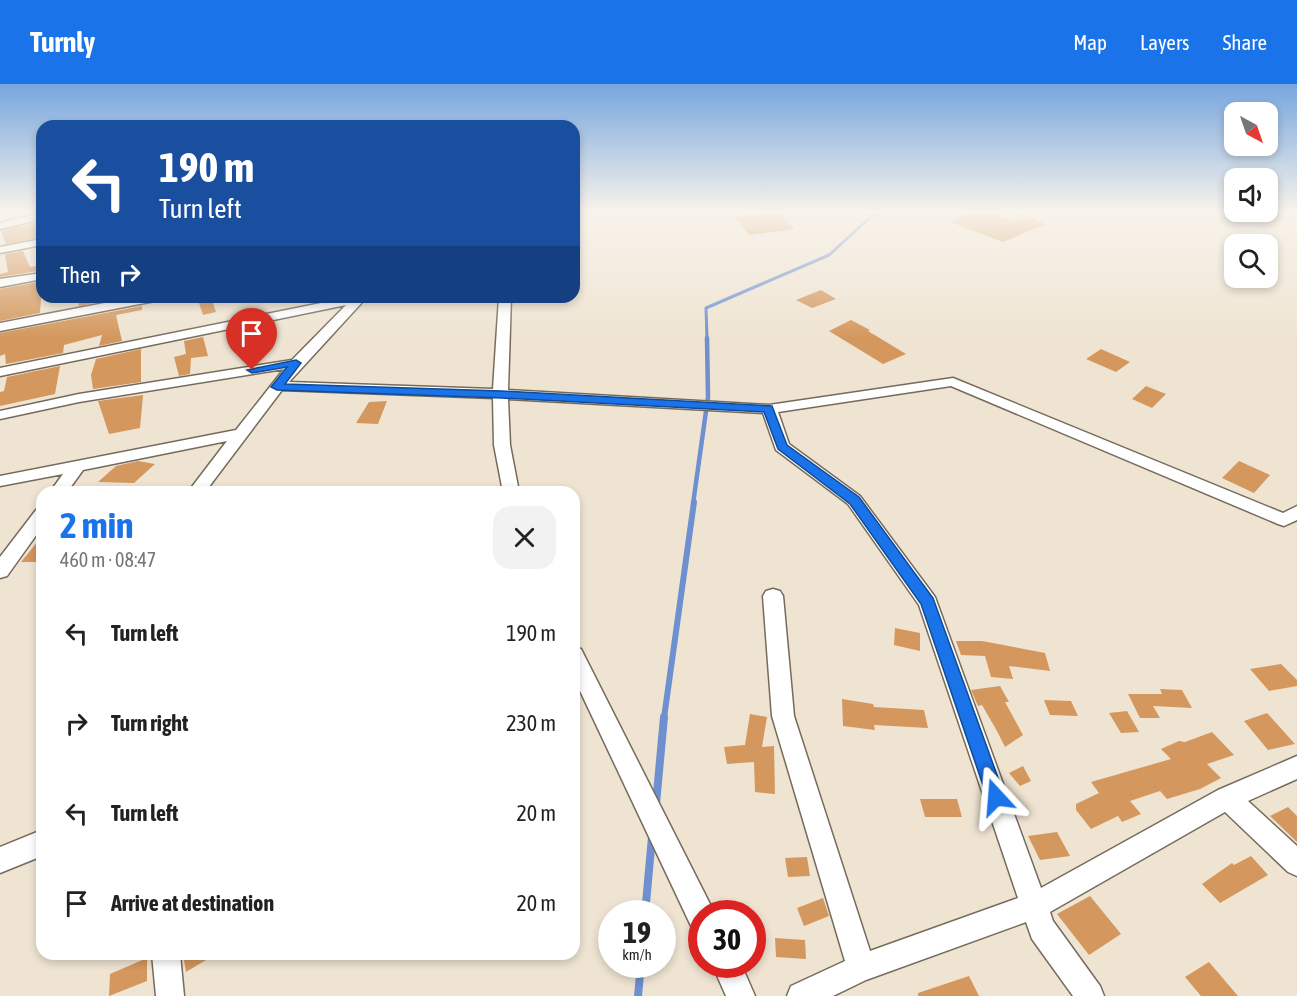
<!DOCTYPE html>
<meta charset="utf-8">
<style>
:root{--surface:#fff;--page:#f2f2f2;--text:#222;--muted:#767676;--accent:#1a73e8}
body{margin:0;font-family:"Asap Condensed",sans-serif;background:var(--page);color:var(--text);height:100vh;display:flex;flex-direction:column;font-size:22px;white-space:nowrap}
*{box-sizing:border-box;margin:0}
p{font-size:20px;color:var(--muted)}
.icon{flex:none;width:33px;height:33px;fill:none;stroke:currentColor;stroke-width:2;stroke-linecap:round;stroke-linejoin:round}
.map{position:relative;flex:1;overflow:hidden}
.panel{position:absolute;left:36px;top:402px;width:544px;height:474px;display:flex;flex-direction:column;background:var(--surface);border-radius:18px;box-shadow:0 3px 9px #0003}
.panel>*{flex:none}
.banner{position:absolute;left:36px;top:36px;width:544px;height:183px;border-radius:18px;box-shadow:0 3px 9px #0003;background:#1a4fa0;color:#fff;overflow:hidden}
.needle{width:39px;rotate:140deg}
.tools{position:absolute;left:1224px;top:18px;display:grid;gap:12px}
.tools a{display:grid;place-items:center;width:54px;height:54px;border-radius:12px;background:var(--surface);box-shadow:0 3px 9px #0003;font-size:30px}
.speed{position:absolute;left:598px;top:816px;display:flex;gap:12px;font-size:30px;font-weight:700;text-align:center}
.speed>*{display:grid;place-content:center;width:78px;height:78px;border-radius:50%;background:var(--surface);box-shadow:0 3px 9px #0003;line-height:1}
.speed small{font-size:15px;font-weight:400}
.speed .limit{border:9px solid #d22;background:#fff;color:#111}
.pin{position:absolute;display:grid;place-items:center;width:51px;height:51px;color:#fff;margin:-62px -26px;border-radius:50% 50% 50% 0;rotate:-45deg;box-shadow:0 0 6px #0007}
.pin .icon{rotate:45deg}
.me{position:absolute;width:66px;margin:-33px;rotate:341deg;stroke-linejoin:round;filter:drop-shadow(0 0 4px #0008)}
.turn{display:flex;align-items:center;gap:21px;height:126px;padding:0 24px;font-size:27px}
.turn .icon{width:78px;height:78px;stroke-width:2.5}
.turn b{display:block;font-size:42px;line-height:51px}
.then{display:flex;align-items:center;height:57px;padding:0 24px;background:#0003;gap:12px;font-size:22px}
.round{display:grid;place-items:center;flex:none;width:63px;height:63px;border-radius:18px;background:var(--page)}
.headline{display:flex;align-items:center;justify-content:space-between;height:102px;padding:0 24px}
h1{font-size:36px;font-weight:700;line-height:45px;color:var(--accent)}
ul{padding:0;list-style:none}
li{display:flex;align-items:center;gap:18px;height:90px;padding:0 24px}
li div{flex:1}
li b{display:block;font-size:22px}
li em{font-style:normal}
header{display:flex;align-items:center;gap:36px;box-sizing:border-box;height:84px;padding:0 30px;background:var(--accent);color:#fff}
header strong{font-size:28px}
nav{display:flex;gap:33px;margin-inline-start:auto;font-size:21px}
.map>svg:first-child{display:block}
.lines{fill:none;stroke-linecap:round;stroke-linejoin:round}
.stream-far3{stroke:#6e90d0;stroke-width:3}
.stream-far2{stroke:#6e90d0;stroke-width:4.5}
.stream-far1{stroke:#6e90d0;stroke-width:6}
.stream{stroke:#6e90d0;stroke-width:8}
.building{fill:#d4975d}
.street-casing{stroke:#756b5c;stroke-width:3}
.street{fill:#fff;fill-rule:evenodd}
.route{fill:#1a73e8;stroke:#114b97;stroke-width:1.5}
</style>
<header>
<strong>Turnly</strong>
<nav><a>Map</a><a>Layers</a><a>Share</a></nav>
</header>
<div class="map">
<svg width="1297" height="912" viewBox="0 0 1297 912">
<rect width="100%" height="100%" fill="#efe4d2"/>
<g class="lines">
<!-- stream-far3 -->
<path class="stream-far3" d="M707,255L706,224L829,171L876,128"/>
<!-- stream-far2 -->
<path class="stream-far2" d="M693,420L708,313L707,254"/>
<!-- stream-far1 -->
<path class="stream-far1" d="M664,634L694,418"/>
<!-- stream -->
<path class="stream" d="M656,720L664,633
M645,830L652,753
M638,912L641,880"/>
</g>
<!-- building -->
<path class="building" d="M973,128H987L1013,137L1026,132L1046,140L1003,158L950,138Z
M780,129L794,145L749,151L736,133Z
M42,137V153L6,160L1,147Z
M23,167L30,183L38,182V187L0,193V190L8,188L5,170Z
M38,198V201L42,200L40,229L0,237V205Z
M821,206L836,215L812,224L796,216Z
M78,213H124L79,222Z
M197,213H211L216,228L203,231Z
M142,222V226L116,231L122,257L99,262L102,251L64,261L63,269L6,280L5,270L0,272V249Z
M851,236L870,246L868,247L906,270L883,280L829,247Z
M203,253L208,272L191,274L190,290L179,292L174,273L186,270L184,257Z
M141,265V298L93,305L91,291L96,275Z
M1101,265L1130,278L1116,288L1086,275Z
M60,282L55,310L0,322V308L4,307L7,293Z
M1146,302L1166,310L1152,324L1132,315Z
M143,311L140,344L109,350L98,317Z
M387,317L378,340L356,339L369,318Z
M138,377L155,380L134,399L98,398L116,382Z
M1239,377L1270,391L1254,409L1222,394Z
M42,452V478H21Z
M895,544L920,549V567L894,561Z
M956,557H982L1045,569L1050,587L1009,582L1013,595L991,593L985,572L961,571Z
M1281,580L1297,596V602L1269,607L1250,585Z
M1000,602L1009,618H1005L1023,651L1005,663L997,647L982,621L978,622L971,606Z
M1160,605L1182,606L1192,624L1153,622L1160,634H1140L1128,610H1162Z
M842,615L873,620L874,623L924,626L928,644L874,641L875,646L843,642Z
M1044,616L1071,617L1078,632L1050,631Z
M1127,627L1139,648L1121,649L1109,629Z
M1267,629L1295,660L1268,666L1244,637Z
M750,630L767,633L762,663L774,662L775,710L755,708L754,678L727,680L724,663L745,661Z
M1212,648L1234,671L1207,680L1221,694L1200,705L1167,715L1160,707L1130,717L1141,730L1122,738L1118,732L1091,745L1076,726V720L1099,709L1091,698L1171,675L1161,665L1179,657L1185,658Z
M1023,682L1031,697L1020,702L1009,689Z
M920,715H957L962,733H925Z
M1288,723L1297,732V758L1270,732Z
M1057,748L1070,772L1040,776L1028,752Z
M1251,772L1268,791L1220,819L1202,800L1232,779L1234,781Z
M807,773L810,792L788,793L785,774Z
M1090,812L1121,850L1089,871L1057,830Z
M823,814L829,832L804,842L797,824Z
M775,854L805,856L806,875L776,873Z
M183,870H216L186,888Z
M147,874V897L109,912L110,890Z
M1209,878L1238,912H1201L1185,893Z
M969,892L979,912H918V909Z"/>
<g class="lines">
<defs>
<path id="street" d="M42,129V135L0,145V139Z
M42,155V161L0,169V163Z
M42,189V195L0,203V195Z
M136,213H161L155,217L0,247V239Z
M351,213L366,214L289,298L493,305L499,213H511L508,306L769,321L953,294L1283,429L1297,422V436L1284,442L1278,440L951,302L778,328L789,360L860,412L935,513L1041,804L1218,706L1297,672V695L1248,717L1297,762V792L1288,788L1225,728L1050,828L1053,837L1100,902L1104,912H1073L1032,855L1026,838L866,896L833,912H787L791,902L845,877L772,632L763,512L766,507L773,505L780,507L783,512L794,632L870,867L1018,814L919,521L848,420L776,366L763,329L508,315L510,361L519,408H503L494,361L493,314L282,306L205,408H188L227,357L83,386L67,408H50L63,390L0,402V392L236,346L284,285L79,318L0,335V327L79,310L292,276L346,221L0,292V284Z
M42,424V443L7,492L0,494V473L36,426Z
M574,563L581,565L712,824L714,830H702V848L692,844L574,594Z
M42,746V772L0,789V763Z
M152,870H180L184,912H156Z
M712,880H741L755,912H726Z"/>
</defs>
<!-- street casing -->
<use href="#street" class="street-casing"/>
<!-- street -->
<use href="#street" class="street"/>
</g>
<!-- sky -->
<linearGradient id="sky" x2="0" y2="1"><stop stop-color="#77a6de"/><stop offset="0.5" stop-color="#f8f3eb"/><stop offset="1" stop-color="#f8f3eb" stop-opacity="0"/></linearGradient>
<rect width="1297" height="255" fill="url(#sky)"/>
<!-- route -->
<path class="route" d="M296,276L301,279L285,300L502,307L772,322L787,361L859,413L933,514L1005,713L1003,720L996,722L990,720L987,713L921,520L850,420L778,365L764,328L502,314L277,306L271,303L287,283L252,289L247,286Z"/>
</svg>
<div class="tools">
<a><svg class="needle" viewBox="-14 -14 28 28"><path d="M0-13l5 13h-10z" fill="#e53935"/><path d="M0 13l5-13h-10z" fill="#767676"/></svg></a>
<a><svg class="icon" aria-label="sound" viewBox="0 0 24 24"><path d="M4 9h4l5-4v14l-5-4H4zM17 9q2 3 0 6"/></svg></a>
<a><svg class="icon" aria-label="search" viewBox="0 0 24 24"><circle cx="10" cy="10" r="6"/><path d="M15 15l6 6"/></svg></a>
</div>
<div class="speed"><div>19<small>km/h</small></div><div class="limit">30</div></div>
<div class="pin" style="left:252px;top:286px;background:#d93025"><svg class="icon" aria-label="arrive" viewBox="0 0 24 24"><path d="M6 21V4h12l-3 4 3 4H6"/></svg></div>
<svg class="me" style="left:996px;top:713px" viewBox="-20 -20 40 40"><path d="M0-17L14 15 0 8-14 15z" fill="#1a73e8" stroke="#fff" stroke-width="4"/></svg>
<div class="banner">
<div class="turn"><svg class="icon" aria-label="left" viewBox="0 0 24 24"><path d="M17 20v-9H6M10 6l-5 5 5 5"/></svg><div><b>190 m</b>Turn left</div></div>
<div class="then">Then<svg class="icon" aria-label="right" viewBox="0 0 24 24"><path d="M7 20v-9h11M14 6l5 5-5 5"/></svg></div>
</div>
<section class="panel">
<div class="headline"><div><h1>2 min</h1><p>460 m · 08:47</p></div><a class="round"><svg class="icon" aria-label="close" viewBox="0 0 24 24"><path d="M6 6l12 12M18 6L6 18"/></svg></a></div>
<ul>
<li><svg class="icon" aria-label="left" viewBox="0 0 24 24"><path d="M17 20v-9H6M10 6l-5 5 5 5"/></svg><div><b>Turn left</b></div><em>190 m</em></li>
<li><svg class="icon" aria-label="right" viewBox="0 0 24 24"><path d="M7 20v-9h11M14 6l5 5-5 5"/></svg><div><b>Turn right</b></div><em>230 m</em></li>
<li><svg class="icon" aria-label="left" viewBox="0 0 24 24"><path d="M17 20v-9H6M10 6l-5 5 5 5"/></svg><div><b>Turn left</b></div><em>20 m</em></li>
<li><svg class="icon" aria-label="arrive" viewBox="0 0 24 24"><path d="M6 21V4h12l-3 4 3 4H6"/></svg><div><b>Arrive at destination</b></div><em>20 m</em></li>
</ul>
</section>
</div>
